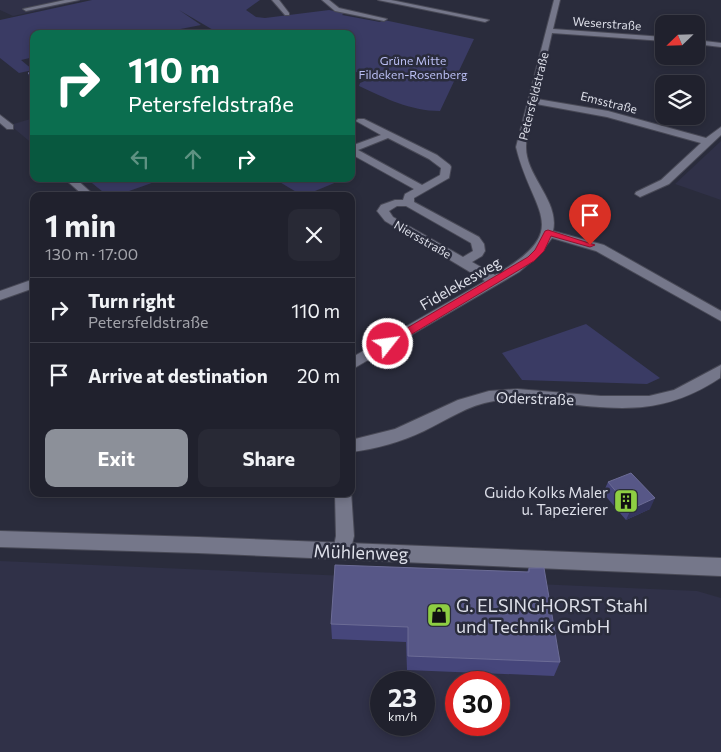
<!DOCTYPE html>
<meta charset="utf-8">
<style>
:root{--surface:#20212d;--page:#282935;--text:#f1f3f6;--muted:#a2a3aa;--line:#3d3e49;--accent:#8c9099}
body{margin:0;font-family:Commissioner,sans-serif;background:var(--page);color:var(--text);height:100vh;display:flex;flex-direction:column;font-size:19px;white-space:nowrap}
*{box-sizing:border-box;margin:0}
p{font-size:16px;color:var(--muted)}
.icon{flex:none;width:28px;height:28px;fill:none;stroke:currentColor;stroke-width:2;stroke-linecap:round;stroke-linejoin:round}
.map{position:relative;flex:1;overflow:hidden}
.side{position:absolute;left:30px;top:192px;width:325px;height:305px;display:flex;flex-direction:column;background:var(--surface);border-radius:10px;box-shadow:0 2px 8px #0003,0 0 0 1px var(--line)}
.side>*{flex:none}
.guide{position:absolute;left:30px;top:30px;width:325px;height:152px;border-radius:10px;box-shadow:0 2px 8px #0003,0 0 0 1px var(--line);background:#0b6e4f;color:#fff;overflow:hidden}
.needle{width:32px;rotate:247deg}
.buttons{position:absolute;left:655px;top:15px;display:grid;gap:10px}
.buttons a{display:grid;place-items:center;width:50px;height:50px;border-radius:10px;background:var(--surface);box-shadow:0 2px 8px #0003,0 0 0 1px var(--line);font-size:25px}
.speed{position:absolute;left:370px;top:671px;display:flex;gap:10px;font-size:25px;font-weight:700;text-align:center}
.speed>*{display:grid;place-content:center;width:65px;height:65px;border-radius:50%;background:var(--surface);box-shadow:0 2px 8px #0003,0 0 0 1px var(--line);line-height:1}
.speed small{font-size:12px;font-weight:400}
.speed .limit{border:8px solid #d22;background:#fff;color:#111}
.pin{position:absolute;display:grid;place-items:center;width:42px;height:42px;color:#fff;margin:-51px -21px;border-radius:50% 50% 50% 0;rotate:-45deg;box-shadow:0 0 5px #0007}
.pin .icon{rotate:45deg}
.me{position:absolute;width:55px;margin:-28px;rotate:60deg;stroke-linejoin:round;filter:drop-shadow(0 0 4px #0008)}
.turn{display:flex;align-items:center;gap:18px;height:105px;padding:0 15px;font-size:22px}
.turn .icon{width:65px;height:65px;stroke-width:2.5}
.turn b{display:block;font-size:35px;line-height:42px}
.lanes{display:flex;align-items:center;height:48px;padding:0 15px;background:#0003;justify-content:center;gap:25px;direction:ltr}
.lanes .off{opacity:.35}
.round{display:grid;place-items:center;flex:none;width:52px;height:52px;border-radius:10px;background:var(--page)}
.summary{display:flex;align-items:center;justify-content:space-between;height:85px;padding:0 15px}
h1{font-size:30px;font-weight:700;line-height:38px}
.primary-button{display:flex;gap:10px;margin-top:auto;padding:10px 15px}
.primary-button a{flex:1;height:58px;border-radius:10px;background:var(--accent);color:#fff;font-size:20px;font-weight:700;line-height:58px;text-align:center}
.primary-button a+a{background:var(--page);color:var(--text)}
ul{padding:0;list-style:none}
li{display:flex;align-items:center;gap:15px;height:65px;padding:0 15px;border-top:1px solid var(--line)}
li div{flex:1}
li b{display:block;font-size:19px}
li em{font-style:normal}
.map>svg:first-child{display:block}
.built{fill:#303148;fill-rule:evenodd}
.green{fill:#3a3b64}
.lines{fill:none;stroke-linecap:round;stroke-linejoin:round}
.street-casing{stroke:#484956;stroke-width:2}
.secondary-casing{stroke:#484956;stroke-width:2}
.street{fill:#75778a;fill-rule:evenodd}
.secondary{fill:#75778a;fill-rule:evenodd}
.wall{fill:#46467b}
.shaded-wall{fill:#34355d}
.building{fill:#575787;stroke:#6c6c96}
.route{fill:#e11d48;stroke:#92132f}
.labels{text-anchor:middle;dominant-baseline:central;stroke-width:5;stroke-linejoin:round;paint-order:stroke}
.far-street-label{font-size:12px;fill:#dddfe9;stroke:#2a2c3c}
.far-park-label{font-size:12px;fill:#bbbff4;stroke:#2a2c3c}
.street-label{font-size:15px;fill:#dddfe9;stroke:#2a2c3c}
.poi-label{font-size:15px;fill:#dddfe9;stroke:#2a2c3c;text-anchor:end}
.near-street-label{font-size:18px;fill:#dddfe9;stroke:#2a2c3c}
.near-poi-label{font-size:18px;fill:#dddfe9;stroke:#2a2c3c;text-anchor:start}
</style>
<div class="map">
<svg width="721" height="752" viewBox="0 0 721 752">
<rect width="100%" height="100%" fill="#2a2c3c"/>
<!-- built -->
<path class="built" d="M0,0H85L13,16L0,10Z
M34,118V145L10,125Z
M721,141V200L675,184Z
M0,561L697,591L721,598V752H0ZM381,682H424V725H381ZM456,682H499V725H456Z"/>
<!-- green -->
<path class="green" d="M92,0H260L246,10L256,17L265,18L329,10L344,13L342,15L380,22L384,20L474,39L440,111C410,111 385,98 359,86L360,83L372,78L351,70V34H220L179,10L201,25L155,34H34V57L21,60L33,70L19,73L0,58V20Z
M87,179H163L115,196H108Z
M284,179H344L303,196L278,181Z
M586,324L660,378L647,384L522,380L502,353Z"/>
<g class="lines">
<defs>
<path id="street" d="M65,0H79L26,11L23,9Z
M272,0H279L289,13V15H285Z
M322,0H329L339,8L387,19L384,21L335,11Z
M378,0H391L489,20L485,22Z
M554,0H560L553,29L664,37V41L552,33L537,99L608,111L706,138L721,127V135L669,184L640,197L635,194L636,192L661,180L701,143L607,117L536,104C533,117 526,133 526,146C525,176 560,201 553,231L604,245L721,311V321L596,251L552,238L539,255L519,272L351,370V358L485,281L385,221L377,211L381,205L395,200H403L405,194L414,189L351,154V146L381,135L356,121L358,119H364L437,155L450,165L451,167L449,178L414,198V202L479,237L484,244L485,251L482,256L472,262L495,275C575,229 532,214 516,147ZM388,138L429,159L441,168L440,175L422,185L358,150ZM397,206H406L471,243L473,251L463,257L393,217L389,211Z
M696,40L721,43V47L696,44Z
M0,115L13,125V129H7L0,123Z
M65,179H76L95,196H84Z
M34,279V288L0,300V291Z
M721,365L720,378C664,415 622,410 559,403C538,401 515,399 494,401C468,405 447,420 424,431C401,442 376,449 351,452V440L395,429L458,400L489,391L517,389L601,396H649L674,390Z
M351,491L354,536L349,557L342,559L335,557L333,551L336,536L335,494H351Z"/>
<path id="secondary" d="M0,531L198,537L721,558V576L198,553L0,547Z"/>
</defs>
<!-- street casing -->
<use href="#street" class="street-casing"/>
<!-- secondary casing -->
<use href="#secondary" class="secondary-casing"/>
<!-- street -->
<use href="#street" class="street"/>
<!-- secondary -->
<use href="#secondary" class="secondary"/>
</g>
<!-- wall -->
<path class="wall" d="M34,72V88L33,87L28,73Z
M608,482L650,509L626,520L603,493Z
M529,568L560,662L554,676L407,670L406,642L332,639L331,624L527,572Z"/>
<!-- shaded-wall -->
<path class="shaded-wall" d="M655,498L650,509L626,520L631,509Z"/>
<!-- building -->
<path class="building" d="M237,31L242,34H227Z
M34,72V77L28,73Z
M631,473L655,498L631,509L608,482Z
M335,565L529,572V568H544L560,662L408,656V627L331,624Z"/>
<!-- route -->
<path class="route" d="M548,230L595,245L590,247L551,236L544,251L534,261L392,346H385L383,344L385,341L528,257L535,250L545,231Z"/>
<!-- icons -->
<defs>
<symbol id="building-square" viewBox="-11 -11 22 22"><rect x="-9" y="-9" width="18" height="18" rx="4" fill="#8ece43" stroke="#2a2c3c"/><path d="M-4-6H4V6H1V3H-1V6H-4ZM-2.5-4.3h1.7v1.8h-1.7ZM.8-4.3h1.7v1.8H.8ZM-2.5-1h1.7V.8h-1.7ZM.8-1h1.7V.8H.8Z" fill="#111"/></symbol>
<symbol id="shop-square" viewBox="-11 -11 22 22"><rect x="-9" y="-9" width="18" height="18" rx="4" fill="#8ece43" stroke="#2a2c3c"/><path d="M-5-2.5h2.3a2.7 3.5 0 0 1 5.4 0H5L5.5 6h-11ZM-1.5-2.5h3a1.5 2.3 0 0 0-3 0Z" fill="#111"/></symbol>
</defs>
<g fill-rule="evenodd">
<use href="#building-square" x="612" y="487" width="28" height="28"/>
<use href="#shop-square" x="425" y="601" width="28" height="28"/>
</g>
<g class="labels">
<!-- far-street labels -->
<g class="far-street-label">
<text transform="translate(607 23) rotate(4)">Weserstraße</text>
<text transform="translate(533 96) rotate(-76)">Petersfeldstraße</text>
<text transform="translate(609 102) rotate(14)">Emsstraße</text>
<text transform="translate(423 239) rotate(30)">Niersstraße</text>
</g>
<!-- far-park labels -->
<g class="far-park-label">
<text x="413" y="60">Grüne Mitte<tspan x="413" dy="14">Fildeken-Rosenberg</tspan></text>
</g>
<!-- street labels -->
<g class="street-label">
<text transform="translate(460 283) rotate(-30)">Fidelekesweg</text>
<text transform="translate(535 398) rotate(2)">Oderstraße</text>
</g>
<!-- poi labels -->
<g class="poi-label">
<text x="608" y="492">Guido Kolks Maler<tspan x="608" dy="17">u. Tapezierer</tspan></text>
</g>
<!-- near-street labels -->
<g class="near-street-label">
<text transform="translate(361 552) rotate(2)">Mühlenweg</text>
</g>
<!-- near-poi labels -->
<g class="near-poi-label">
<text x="456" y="605">G. ELSINGHORST Stahl<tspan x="456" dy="21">und Technik GmbH</tspan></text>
</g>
</g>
</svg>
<div class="buttons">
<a><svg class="needle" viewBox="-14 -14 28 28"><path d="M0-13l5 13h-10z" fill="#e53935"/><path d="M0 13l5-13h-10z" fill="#a2a3aa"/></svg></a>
<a><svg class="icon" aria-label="layers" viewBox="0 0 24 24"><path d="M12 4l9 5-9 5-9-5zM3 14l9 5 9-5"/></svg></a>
</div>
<div class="speed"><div>23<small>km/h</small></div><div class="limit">30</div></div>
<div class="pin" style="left:590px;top:245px;background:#d93025"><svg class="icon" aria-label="arrive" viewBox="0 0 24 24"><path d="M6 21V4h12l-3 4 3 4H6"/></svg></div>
<svg class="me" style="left:388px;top:344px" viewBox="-20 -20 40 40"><circle r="17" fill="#e11d48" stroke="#fff" stroke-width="3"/><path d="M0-11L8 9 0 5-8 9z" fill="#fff"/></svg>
<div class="guide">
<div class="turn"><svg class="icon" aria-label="right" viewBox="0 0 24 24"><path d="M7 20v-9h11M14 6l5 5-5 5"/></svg><div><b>110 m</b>Petersfeldstraße</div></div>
<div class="lanes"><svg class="icon off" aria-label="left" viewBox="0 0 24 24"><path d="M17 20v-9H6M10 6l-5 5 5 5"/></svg><svg class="icon off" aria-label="ahead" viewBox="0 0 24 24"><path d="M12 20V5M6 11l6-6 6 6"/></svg><svg class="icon" aria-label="right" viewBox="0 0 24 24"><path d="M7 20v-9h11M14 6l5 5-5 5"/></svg></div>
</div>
<section class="side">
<div class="summary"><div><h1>1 min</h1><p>130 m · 17:00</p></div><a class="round"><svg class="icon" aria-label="close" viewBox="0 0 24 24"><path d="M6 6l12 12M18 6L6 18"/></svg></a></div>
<ul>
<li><svg class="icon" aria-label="right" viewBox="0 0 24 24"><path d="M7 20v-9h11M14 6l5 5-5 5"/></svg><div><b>Turn right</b><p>Petersfeldstraße</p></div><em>110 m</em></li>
<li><svg class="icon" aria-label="arrive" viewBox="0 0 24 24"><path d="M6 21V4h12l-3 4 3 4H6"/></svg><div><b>Arrive at destination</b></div><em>20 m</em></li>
</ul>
<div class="primary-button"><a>Exit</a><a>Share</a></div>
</section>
</div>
